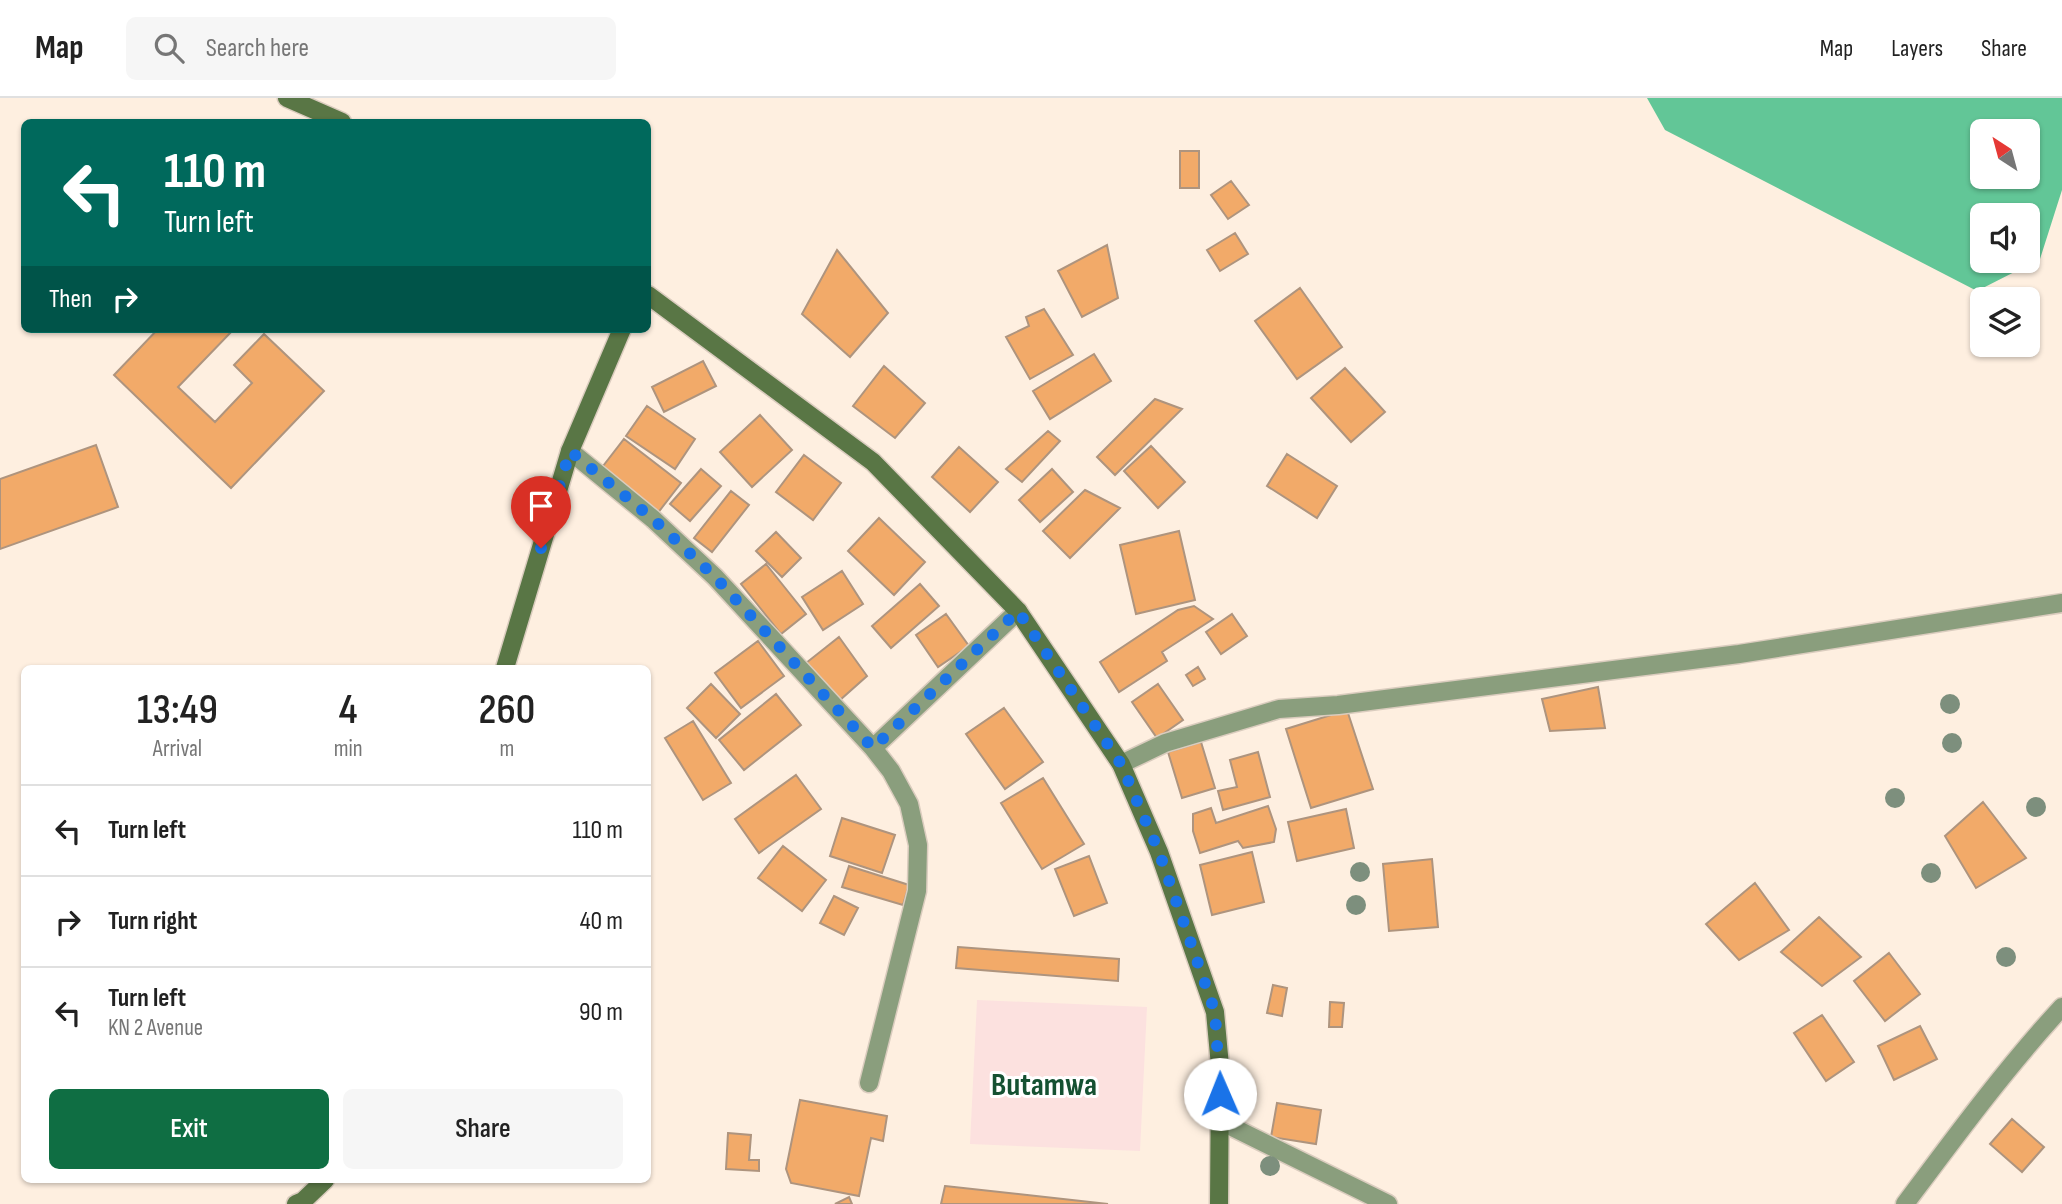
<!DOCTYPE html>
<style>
:root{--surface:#fff;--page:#f6f6f6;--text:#222;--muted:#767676;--line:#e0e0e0;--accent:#0f6e43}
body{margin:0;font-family:"Sofia Sans Condensed",sans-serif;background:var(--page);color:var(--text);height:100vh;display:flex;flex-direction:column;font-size:26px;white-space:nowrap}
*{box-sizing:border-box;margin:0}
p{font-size:23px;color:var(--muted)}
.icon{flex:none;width:38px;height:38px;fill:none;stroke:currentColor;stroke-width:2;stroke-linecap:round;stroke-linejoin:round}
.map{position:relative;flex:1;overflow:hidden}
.details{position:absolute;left:21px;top:567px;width:630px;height:518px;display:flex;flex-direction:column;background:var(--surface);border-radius:10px;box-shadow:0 2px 5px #0004}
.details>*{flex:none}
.banner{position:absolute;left:21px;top:21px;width:630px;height:214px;border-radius:10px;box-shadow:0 2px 5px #0004;background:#00695c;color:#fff;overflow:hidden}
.needle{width:46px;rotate:324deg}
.buttons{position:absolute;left:1970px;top:21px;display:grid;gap:14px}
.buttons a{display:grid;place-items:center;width:70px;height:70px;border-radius:10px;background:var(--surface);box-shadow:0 2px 5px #0004;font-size:35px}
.pin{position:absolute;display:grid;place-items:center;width:60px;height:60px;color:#fff;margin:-72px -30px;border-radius:50% 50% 50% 0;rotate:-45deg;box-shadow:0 0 7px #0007}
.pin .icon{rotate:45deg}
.me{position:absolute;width:77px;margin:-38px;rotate:359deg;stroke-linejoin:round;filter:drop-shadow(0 0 5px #0008)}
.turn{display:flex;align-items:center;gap:24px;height:147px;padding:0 28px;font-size:32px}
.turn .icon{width:91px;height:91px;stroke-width:2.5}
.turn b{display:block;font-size:49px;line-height:60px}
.then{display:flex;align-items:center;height:66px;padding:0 28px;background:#0003;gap:14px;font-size:26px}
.eta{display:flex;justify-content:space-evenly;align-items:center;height:119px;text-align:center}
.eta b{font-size:42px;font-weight:600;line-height:49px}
.action{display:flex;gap:14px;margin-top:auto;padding:14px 28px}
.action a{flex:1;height:80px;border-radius:10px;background:var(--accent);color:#fff;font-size:28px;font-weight:600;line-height:80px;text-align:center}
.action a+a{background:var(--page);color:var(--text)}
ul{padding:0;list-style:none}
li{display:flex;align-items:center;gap:21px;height:91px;padding:0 28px;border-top:2px solid var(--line)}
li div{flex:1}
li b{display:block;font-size:26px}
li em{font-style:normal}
header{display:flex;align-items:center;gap:42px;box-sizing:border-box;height:98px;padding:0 35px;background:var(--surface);border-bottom:2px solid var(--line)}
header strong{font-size:33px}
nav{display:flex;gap:38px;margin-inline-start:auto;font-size:24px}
.search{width:490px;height:63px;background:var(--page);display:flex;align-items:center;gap:18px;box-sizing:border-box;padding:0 24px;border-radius:10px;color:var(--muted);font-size:26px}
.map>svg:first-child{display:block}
.commercial{fill:#fce1df}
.forest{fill:#62c697;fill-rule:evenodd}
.building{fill:#f2aa69;stroke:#ae947e;stroke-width:2}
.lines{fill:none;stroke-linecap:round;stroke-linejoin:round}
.street-casing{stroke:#daccbe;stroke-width:21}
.secondary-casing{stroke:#daccbe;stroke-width:21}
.street{stroke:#8a9e7d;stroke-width:18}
.secondary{stroke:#597645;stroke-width:18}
.tree{fill:#7d8f7d}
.route{stroke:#1a73e8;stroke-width:12;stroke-dasharray:0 21.6}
.labels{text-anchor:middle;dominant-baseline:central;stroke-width:6;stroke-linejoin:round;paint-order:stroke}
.district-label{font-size:32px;font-weight:bold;fill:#155132;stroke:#fff}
</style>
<header>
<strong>Map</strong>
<div class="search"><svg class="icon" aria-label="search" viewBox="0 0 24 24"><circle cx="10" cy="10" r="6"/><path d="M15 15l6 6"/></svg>Search here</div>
<nav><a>Map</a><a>Layers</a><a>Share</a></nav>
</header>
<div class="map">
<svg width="2062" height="1106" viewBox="0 0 2062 1106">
<rect width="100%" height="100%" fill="#feefe0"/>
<!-- commercial -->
<path class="commercial" d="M977,902L1147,909L1140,1053L970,1046Z"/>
<!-- forest -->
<path class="forest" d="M1647,0H2062V92L2040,161L1977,193L1665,32ZM1983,33H2028V79H1983ZM1983,117H2028V163H1983Z"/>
<!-- building -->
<path class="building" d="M1180,53H1199V90H1180Z
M1231,83L1249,107L1228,121L1211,97Z
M1235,135L1248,156L1220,173L1207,152Z
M1107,147L1118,200L1082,219L1058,173Z
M837,152L888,215L850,259L802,216Z
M1300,190L1342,249L1297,281L1255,223Z
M1044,211L1073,257L1030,281L1006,239L1029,228L1026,219Z
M158,231H234L178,289L215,324L252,285L234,267L264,236L324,293L231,390L114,277Z
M1094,256L1111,283L1050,321L1033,293Z
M703,263L716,288L664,314L652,289Z
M884,268L925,305L895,340L853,308Z
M1345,270L1385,314L1351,344L1311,300Z
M1155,301L1182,311L1115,377L1097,359Z
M647,308L695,341L675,371L626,338Z
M760,317L792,352L752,389L720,354Z
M1048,333L1060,343L1022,384L1006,371Z
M624,341L681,385L657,416L600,372Z
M96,347L118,409L0,451V381Z
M1151,348L1185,384L1158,410L1124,373Z
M959,349L998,384L970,414L932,379Z
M1287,356L1337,388L1317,420L1267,388Z
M804,357L841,385L813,422L776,394Z
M701,371L721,388L690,423L670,406Z
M1052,371L1073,394L1040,424L1019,402Z
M1085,392L1120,410L1070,460L1043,433Z
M731,393L749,407L712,454L694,440Z
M879,420L925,464L894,497L848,453Z
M1179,433L1195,502L1136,516L1120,447Z
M776,434L801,460L782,479L756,453Z
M766,466L806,516L781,536L741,486Z
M842,473L863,506L823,532L802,499Z
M920,486L939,508L891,550L872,528Z
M1194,508L1213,521L1162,554L1167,563L1119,594L1100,564L1178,512Z
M946,516L969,548L938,569L916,537Z
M1232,516L1247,538L1221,556L1206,534Z
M839,539L867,578L840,602L806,565Z
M758,543L784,578L741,610L715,575Z
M1198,569L1205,581L1193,588L1186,577Z
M711,586L740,616L716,640L687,610Z
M1158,586L1183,622L1157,640L1132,604Z
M1598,589L1605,630L1550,633L1542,601Z
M776,596L801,627L744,672L719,642Z
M1004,610L1043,664L1005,691L966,636Z
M1347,612L1373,691L1311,710L1286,631Z
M693,623L731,685L703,702L665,640Z
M1201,644L1215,690L1182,700L1168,654Z
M1258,654L1270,699L1223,712L1218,693L1237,689L1230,662Z
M796,677L821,711L759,755L735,721Z
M1043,680L1084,746L1042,771L1001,705Z
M1983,704L2026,760L1976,790L1945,738Z
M1268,708L1276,731L1274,744L1243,750L1238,743L1200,755L1193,733V716L1211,710L1216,725Z
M1346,711L1354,750L1297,763L1288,724Z
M842,720L895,737L882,775L830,758Z
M783,748L826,782L802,813L758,780Z
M1252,754L1264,804L1212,817L1200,767Z
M1089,758L1107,805L1074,818L1055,771Z
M1432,761L1438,829L1389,833L1383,766Z
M849,768L909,787L903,807L842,789Z
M1755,785L1789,832L1739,862L1706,826Z
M834,798L858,810L844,837L820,825Z
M1819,819L1861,859L1822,888L1781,854Z
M958,849L1119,861L1118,883L956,870Z
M1889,855L1920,896L1885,923L1854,883Z
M1273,887L1287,890L1282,918L1267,915Z
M1330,904L1344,905L1342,929H1329Z
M1822,917L1854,964L1826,983L1794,935Z
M1920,928L1937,961L1894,982L1878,948Z
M800,1002L887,1018L883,1043L871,1040L859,1098L791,1085L786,1071Z
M1277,1005L1321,1012L1316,1046L1271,1039Z
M2012,1021L2044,1049L2022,1074L1990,1046Z
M728,1035L751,1037L749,1062H759V1073L726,1071Z
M945,1088L1108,1106H941Z
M849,1099L852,1106H835Z"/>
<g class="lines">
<defs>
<path id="street" d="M570,353L653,421L715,479L873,650L891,673L909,706L918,747L917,793L869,985
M873,650L1018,513
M1121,666L1165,645L1279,611L1338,607L1739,556L2062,505
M1220,1023L1388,1106
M1905,1106C1955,1039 2005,971 2062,909"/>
<path id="secondary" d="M287,0L342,24
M648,197L873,364L1018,513L1121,666L1159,754L1215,914L1220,968L1219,1106
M505,570L570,353L622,231
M296,1106L303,1103L325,1082"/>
</defs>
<!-- street casing -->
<use href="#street" class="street-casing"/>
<!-- secondary casing -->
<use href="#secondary" class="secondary-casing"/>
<!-- street -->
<use href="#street" class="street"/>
<!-- secondary -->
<use href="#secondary" class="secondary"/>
</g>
<!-- trees -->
<g class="tree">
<circle cx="1950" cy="606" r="10"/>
<circle cx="1952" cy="645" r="10"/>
<circle cx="1895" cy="700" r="10"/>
<circle cx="2036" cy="709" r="10"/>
<circle cx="1360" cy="774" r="10"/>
<circle cx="1931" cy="775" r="10"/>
<circle cx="1356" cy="807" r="10"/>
<circle cx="2006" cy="859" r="10"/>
<circle cx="1270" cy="1068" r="10"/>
</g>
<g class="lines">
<!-- route -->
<path class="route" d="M541,450L570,353L653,421L715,479L873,650L1018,513L1121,666L1159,754L1215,914L1220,996"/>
</g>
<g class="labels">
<!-- district labels -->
<g class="district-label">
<text x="1044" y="987">Butamwa</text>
</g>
</g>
</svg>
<div class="buttons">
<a><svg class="needle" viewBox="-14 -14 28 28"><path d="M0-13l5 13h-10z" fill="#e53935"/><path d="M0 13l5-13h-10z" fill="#767676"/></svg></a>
<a><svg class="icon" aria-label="sound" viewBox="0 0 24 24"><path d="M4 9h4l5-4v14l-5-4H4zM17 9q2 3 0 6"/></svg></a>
<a><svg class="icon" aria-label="layers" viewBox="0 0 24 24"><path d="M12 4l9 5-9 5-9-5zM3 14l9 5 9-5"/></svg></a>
</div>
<div class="pin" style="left:541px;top:450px;background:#d93025"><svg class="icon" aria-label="arrive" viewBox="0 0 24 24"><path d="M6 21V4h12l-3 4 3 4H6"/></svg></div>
<svg class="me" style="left:1220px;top:996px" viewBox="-20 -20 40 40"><circle r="19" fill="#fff"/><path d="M0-13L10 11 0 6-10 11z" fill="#1a73e8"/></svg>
<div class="banner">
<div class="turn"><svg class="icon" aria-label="left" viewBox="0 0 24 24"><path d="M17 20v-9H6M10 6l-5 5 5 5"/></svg><div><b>110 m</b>Turn left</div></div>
<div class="then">Then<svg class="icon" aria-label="right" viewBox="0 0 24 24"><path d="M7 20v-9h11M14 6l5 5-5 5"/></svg></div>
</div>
<section class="details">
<div class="eta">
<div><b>13:49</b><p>Arrival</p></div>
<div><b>4</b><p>min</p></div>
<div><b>260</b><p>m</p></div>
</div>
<ul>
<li><svg class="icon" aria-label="left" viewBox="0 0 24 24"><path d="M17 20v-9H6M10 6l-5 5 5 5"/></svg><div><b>Turn left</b></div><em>110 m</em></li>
<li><svg class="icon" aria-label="right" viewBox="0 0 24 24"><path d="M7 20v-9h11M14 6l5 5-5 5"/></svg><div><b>Turn right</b></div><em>40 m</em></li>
<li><svg class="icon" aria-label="left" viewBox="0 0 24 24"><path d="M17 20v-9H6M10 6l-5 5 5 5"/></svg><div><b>Turn left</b><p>KN 2 Avenue</p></div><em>90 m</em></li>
</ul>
<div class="action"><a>Exit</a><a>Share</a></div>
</section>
</div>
